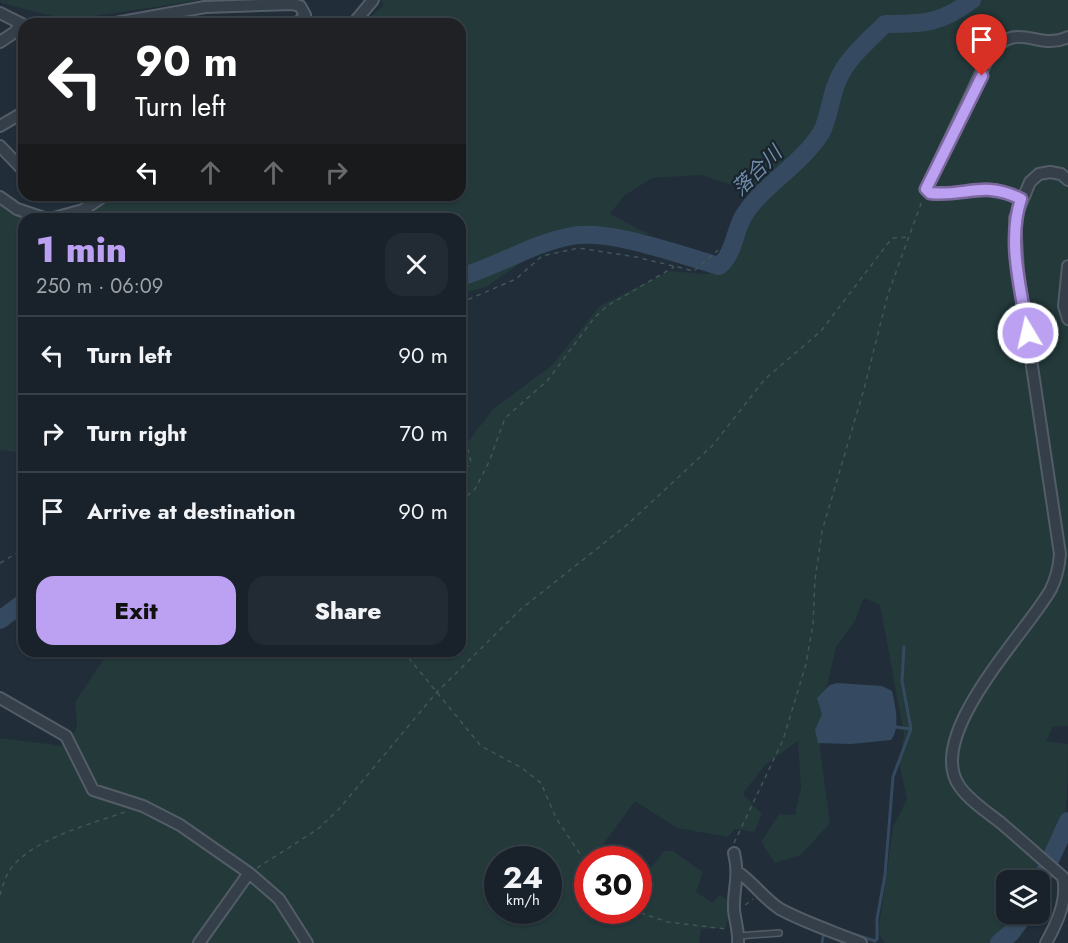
<!DOCTYPE html>
<meta charset="utf-8">
<style>
:root{--surface:#19222b;--page:#222a33;--text:#f1f3f6;--muted:#9fa4a9;--line:#373f47;--accent:#bca0f2}
body{margin:0;font-family:Jost,"Noto Sans JP",sans-serif;background:var(--page);color:var(--text);height:100vh;display:flex;flex-direction:column;font-size:22px;white-space:nowrap}
*{box-sizing:border-box;margin:0}
p{font-size:20px;color:var(--muted)}
.icon{flex:none;width:33px;height:33px;fill:none;stroke:currentColor;stroke-width:2;stroke-linecap:round;stroke-linejoin:round}
.map{position:relative;flex:1;overflow:hidden}
.panel{position:absolute;left:18px;top:213px;width:448px;height:444px;display:flex;flex-direction:column;background:var(--surface);border-radius:18px;box-shadow:0 2px 4px #0004,0 0 0 2px var(--line)}
.panel>*{flex:none}
.top-card{position:absolute;left:18px;top:18px;width:448px;height:183px;border-radius:18px;box-shadow:0 2px 4px #0004,0 0 0 2px var(--line);background:#202124;color:#fff;overflow:hidden}
.controls{position:absolute;left:996px;top:870px;display:grid;gap:12px}
.controls a{display:grid;place-items:center;width:54px;height:54px;border-radius:12px;background:var(--surface);box-shadow:0 2px 4px #0004,0 0 0 2px var(--line);font-size:30px}
.speed{position:absolute;left:484px;top:846px;display:flex;gap:12px;font-size:30px;font-weight:700;text-align:center}
.speed>*{display:grid;place-content:center;width:78px;height:78px;border-radius:50%;background:var(--surface);box-shadow:0 2px 4px #0004,0 0 0 2px var(--line);line-height:1}
.speed small{font-size:15px;font-weight:400}
.speed .limit{border:9px solid #d22;background:#fff;color:#111}
.pin{position:absolute;display:grid;place-items:center;width:51px;height:51px;color:#fff;margin:-62px -26px;border-radius:50% 50% 50% 0;rotate:-45deg;box-shadow:0 0 6px #0007}
.pin .icon{rotate:45deg}
.me{position:absolute;width:66px;margin:-33px;rotate:351deg;stroke-linejoin:round;filter:drop-shadow(0 0 4px #0008)}
.turn{display:flex;align-items:center;gap:21px;height:126px;padding:0 18px;font-size:27px}
.turn .icon{width:78px;height:78px;stroke-width:2.5}
.turn b{display:block;font-size:42px;line-height:51px}
.lanes{display:flex;align-items:center;height:57px;padding:0 18px;background:#0003;justify-content:center;gap:30px;direction:ltr}
.lanes .off{opacity:.35}
.round{display:grid;place-items:center;flex:none;width:63px;height:63px;border-radius:18px;background:var(--page)}
.overview{display:flex;align-items:center;justify-content:space-between;height:102px;padding:0 18px}
h1{font-size:36px;font-weight:800;line-height:45px;color:var(--accent)}
.cta{display:flex;gap:12px;margin-top:auto;padding:12px 18px}
.cta a{flex:1;height:69px;border-radius:18px;background:var(--accent);color:#111;font-size:24px;font-weight:800;line-height:69px;text-align:center}
.cta a+a{background:var(--page);color:var(--text)}
ul{padding:0;list-style:none}
li{display:flex;align-items:center;gap:18px;height:78px;padding:0 18px;border-top:2px solid var(--line)}
li div{flex:1}
li b{display:block;font-size:22px}
li em{font-style:normal}
.map>svg:first-child{display:block}
.green{fill:#23393a;fill-rule:evenodd}
.water{fill:#354a60}
.lines{fill:none;stroke-linecap:round;stroke-linejoin:round}
.stream{stroke:#354a60;stroke-width:3}
.river{stroke:#354a60;stroke-width:18}
.lane-casing{stroke:#535d67;stroke-width:8}
.street-casing{stroke:#535d67;stroke-width:14}
.path{stroke:#415657;stroke-width:1.5;stroke-dasharray:4.5 4.5;stroke-linecap:butt}
.lane{stroke:#353f49;stroke-width:5}
.street{stroke:#353f49;stroke-width:10}
.route-casing{stroke:#7a689d;stroke-width:15}
.route{stroke:#bca0f2;stroke-width:10}
.labels{text-anchor:middle;dominant-baseline:central;stroke-width:4.5;stroke-linejoin:round;paint-order:stroke}
.water-label{font-size:20px;font-style:italic;fill:#708da9;stroke:#1a242e}
</style>
<div class="map">
<svg width="1068" height="943" viewBox="0 0 1068 943">
<rect width="100%" height="100%" fill="#212d39"/>
<!-- green -->
<path class="green" d="M0,0H201L68,20L1,3Z
M381,0H1068V726L1053,727L1046,741L1068,744C1068,768 1068,800 1064,823C1057,843 1041,859 1035,880H1006V914H1020L1014,924L996,943H885L878,933L893,827L907,799L899,763L904,735L880,605L864,598L855,621L836,647L828,683L820,749L830,823L801,855L775,863L761,842L779,814L795,815L801,787L798,741L765,765L743,794L762,814L754,832L735,829L728,837L677,828L635,801L602,846L601,859L588,860V910H639V883L664,851H673L703,872L696,892L713,903L719,895L734,903L725,928L701,929L699,943H0V738L65,746L77,727L75,702L109,651H460L461,451L493,409L551,366L600,306L669,271L707,274L728,263L738,233L757,200L744,189L701,175L652,178L624,196L610,214L651,235L615,232L584,235L525,260L486,287L461,294L460,219H74L115,195H460V24H362L384,5ZM498,860H549V910H498Z
M0,202L29,219H24V453L0,450Z"/>
<!-- water -->
<path class="water" d="M837,683L882,686L892,691C895,705 901,728 891,740L851,744L818,743L815,730L822,714L817,698L830,685Z"/>
<g class="lines">
<!-- stream -->
<path class="stream" d="M896,727L911,729
M844,931L875,941L877,939V919L885,875L893,777L911,729L902,681L904,647
M822,943L824,932"/>
<!-- river -->
<path class="river" d="M460,277C499,266 532,243 572,236C610,229 680,255 719,266C734,254 734,233 743,217C760,187 800,166 821,133C830,117 830,96 838,80C847,58 868,41 885,24C922,24 941,24 972,0
M0,620L24,602
M1040,882L1068,821
M999,943L1011,933L1025,914"/>
<defs>
<path id="lane" d="M738,936L779,933"/>
<path id="street" d="M0,13L24,25
M110,24L205,7L292,4L300,6L305,15L297,24
M353,24L373,0
M0,42L15,32L20,24
M0,126L24,112
M0,146L24,171
M0,197L17,209L47,219
M1021,199C983,180 966,197 930,193L926,189L990,54C1018,18 1037,52 1068,37
M50,219L83,210L105,195
M1068,266L1064,306L1068,319
M0,698L66,736L93,790L143,806L180,825L249,873L279,899L307,943
M734,853C740,878 733,887 734,910C735,921 739,931 738,943
M738,872C754,883 764,899 780,909C806,923 834,932 861,943
M199,943L249,873
M1046,943C1057,923 1068,900 1063,877C1042,859 1022,841 1001,823C987,812 970,801 960,787C922,736 1029,630 1051,589C1057,577 1059,567 1060,554L1018,272L1015,218L1030,182L1039,174L1050,172L1061,174L1068,180"/>
</defs>
<!-- lane casing -->
<use href="#lane" class="lane-casing"/>
<!-- street casing -->
<use href="#street" class="street-casing"/>
<!-- path -->
<path class="path" d="M460,303L516,279L542,256L579,248L636,257L694,271L718,250
M460,443L468,450L471,462L460,477
M460,502L475,489L489,462L505,418L548,380L594,318L607,306L674,267
M0,563L24,549
M403,651L481,746L522,768L541,783L556,818L588,866
M734,843L783,740L806,664L813,624L815,580L822,531L864,389L888,294L922,201
M257,868L318,829L339,809L436,693L521,609L628,524L713,445L765,379L821,331L892,238L909,237
M0,895C2,889 4,880 8,873C27,840 91,824 125,812
M745,905L753,899
M632,910L668,922L726,929"/>
<!-- lane -->
<use href="#lane" class="lane"/>
<!-- street -->
<use href="#street" class="street"/>
</g>
<g class="lines">
<defs>
<path id="route" d="M982,76L926,189L930,193C966,197 983,180 1021,199C1007,241 1021,290 1028,333"/>
</defs>
<!-- route casing -->
<use href="#route" class="route-casing"/>
<!-- route -->
<use href="#route" class="route"/>
</g>
<g class="labels">
<!-- water labels -->
<g class="water-label">
<text transform="translate(757 171) rotate(-45)">落合川</text>
</g>
</g>
</svg>
<div class="controls">
<a><svg class="icon" aria-label="layers" viewBox="0 0 24 24"><path d="M12 4l9 5-9 5-9-5zM3 14l9 5 9-5"/></svg></a>
</div>
<div class="speed"><div>24<small>km/h</small></div><div class="limit">30</div></div>
<div class="pin" style="left:982px;top:76px;background:#d93025"><svg class="icon" aria-label="arrive" viewBox="0 0 24 24"><path d="M6 21V4h12l-3 4 3 4H6"/></svg></div>
<svg class="me" style="left:1028px;top:333px" viewBox="-20 -20 40 40"><circle r="17" fill="#bca0f2" stroke="#fff" stroke-width="3"/><path d="M0-11L8 9 0 5-8 9z" fill="#fff"/></svg>
<div class="top-card">
<div class="turn"><svg class="icon" aria-label="left" viewBox="0 0 24 24"><path d="M17 20v-9H6M10 6l-5 5 5 5"/></svg><div><b>90 m</b>Turn left</div></div>
<div class="lanes"><svg class="icon" aria-label="left" viewBox="0 0 24 24"><path d="M17 20v-9H6M10 6l-5 5 5 5"/></svg><svg class="icon off" aria-label="ahead" viewBox="0 0 24 24"><path d="M12 20V5M6 11l6-6 6 6"/></svg><svg class="icon off" aria-label="ahead" viewBox="0 0 24 24"><path d="M12 20V5M6 11l6-6 6 6"/></svg><svg class="icon off" aria-label="right" viewBox="0 0 24 24"><path d="M7 20v-9h11M14 6l5 5-5 5"/></svg></div>
</div>
<section class="panel">
<div class="overview"><div><h1>1 min</h1><p>250 m · 06:09</p></div><a class="round"><svg class="icon" aria-label="close" viewBox="0 0 24 24"><path d="M6 6l12 12M18 6L6 18"/></svg></a></div>
<ul>
<li><svg class="icon" aria-label="left" viewBox="0 0 24 24"><path d="M17 20v-9H6M10 6l-5 5 5 5"/></svg><div><b>Turn left</b></div><em>90 m</em></li>
<li><svg class="icon" aria-label="right" viewBox="0 0 24 24"><path d="M7 20v-9h11M14 6l5 5-5 5"/></svg><div><b>Turn right</b></div><em>70 m</em></li>
<li><svg class="icon" aria-label="arrive" viewBox="0 0 24 24"><path d="M6 21V4h12l-3 4 3 4H6"/></svg><div><b>Arrive at destination</b></div><em>90 m</em></li>
</ul>
<div class="cta"><a>Exit</a><a>Share</a></div>
</section>
</div>
